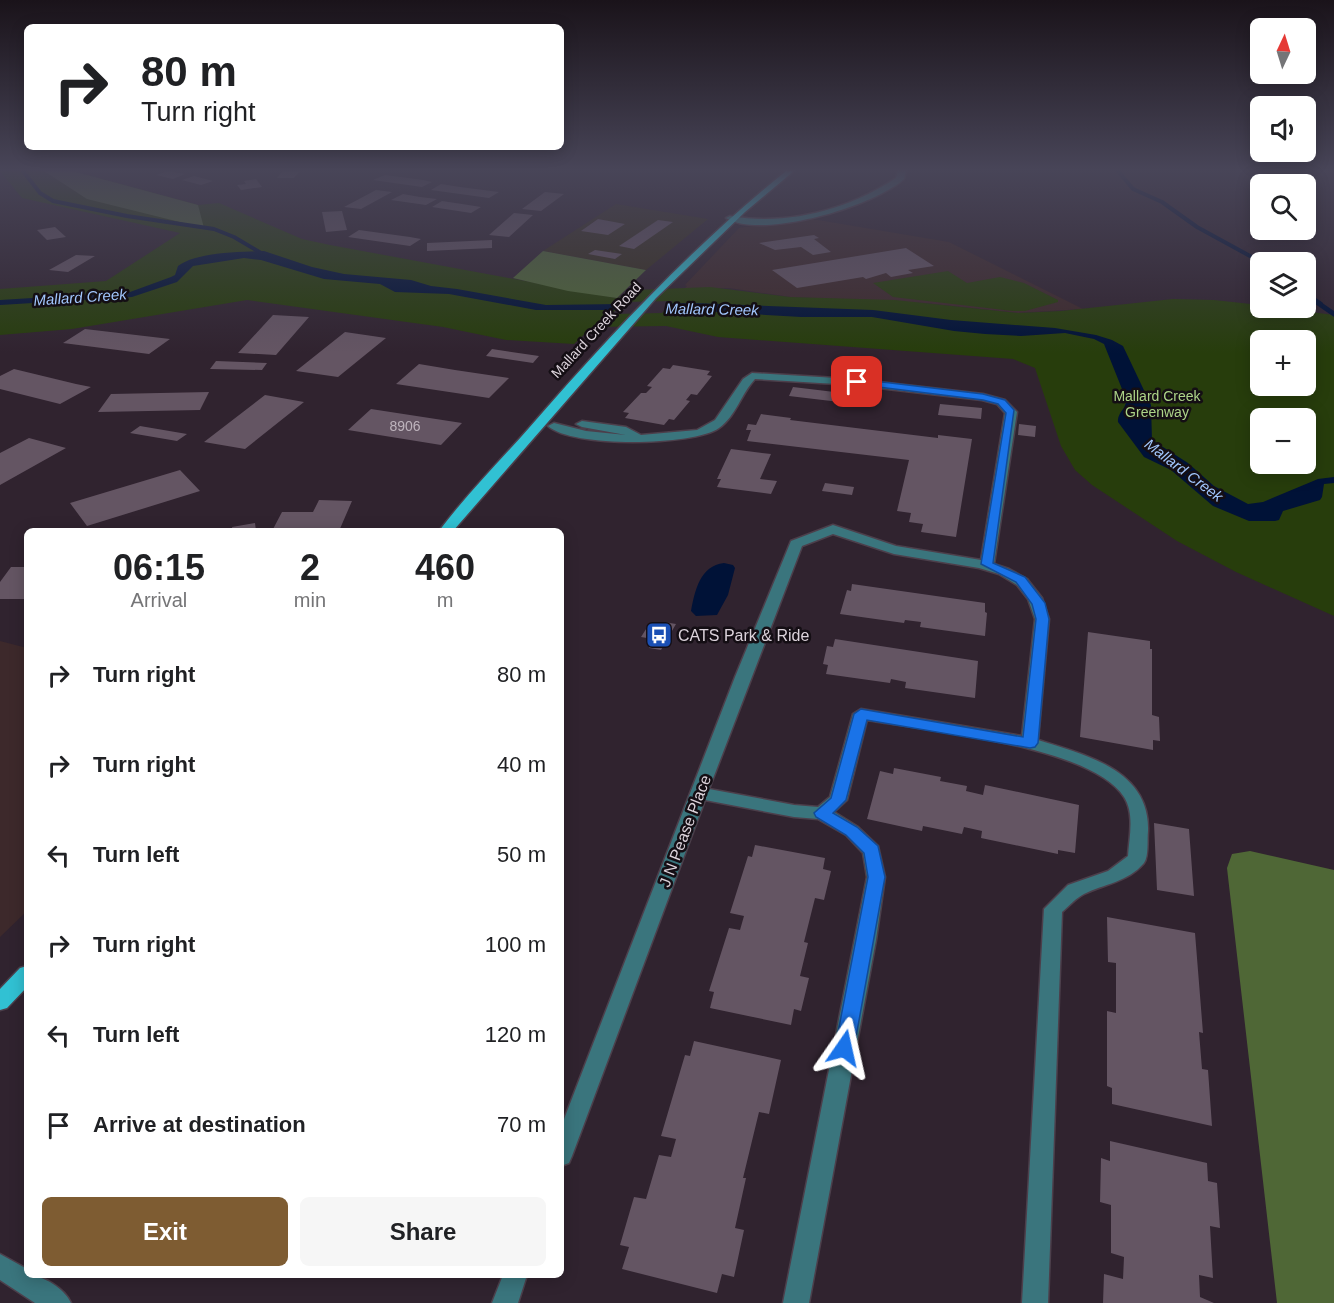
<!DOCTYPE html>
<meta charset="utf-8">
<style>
:root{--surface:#fff;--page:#f6f6f6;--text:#202124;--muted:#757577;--accent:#7e5c32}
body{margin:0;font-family:Helvetica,sans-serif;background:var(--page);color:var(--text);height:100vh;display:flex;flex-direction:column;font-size:22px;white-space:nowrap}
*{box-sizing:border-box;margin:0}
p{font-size:20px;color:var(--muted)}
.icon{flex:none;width:33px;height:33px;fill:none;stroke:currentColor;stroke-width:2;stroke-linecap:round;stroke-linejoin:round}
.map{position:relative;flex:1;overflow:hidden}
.side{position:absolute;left:24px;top:528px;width:540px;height:750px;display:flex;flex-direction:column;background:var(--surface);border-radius:9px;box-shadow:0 3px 15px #0003}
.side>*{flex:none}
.top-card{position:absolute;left:24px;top:24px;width:540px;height:126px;border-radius:9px;box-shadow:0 3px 15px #0003;background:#fff;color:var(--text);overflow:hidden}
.needle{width:39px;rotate:4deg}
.tools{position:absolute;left:1250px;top:18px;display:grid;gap:12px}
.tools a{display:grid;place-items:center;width:66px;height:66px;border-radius:9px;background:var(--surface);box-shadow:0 3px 15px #0003;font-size:30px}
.pin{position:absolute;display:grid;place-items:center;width:51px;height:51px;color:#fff;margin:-26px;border-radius:12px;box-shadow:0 3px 9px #0006}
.me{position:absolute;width:66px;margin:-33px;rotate:11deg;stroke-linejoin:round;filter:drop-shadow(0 0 4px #0008)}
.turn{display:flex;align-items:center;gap:21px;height:126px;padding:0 18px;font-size:27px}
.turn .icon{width:78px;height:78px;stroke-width:2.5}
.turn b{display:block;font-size:42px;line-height:51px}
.eta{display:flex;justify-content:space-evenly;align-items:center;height:102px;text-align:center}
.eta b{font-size:36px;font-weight:700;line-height:42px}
.action{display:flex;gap:12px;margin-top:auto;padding:12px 18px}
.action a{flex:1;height:69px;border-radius:9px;background:var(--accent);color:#fff;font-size:24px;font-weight:700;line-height:69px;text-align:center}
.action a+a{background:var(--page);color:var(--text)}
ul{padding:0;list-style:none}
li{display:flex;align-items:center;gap:18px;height:90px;padding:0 18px}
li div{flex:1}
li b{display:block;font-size:22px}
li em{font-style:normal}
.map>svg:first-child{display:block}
.commercial{fill:#362e1e}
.education{fill:#3d292b}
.green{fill:#273d0c;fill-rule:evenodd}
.forest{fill:#4f6736}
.water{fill:#001237}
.pier{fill:#30232f}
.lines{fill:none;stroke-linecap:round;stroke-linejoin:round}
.stream-far1{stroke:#001237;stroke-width:4}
.stream{stroke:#001237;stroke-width:5}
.building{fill:#645563}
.minor-casing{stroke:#4c3f4b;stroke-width:3}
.major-casing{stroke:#4c3f4b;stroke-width:3}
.minor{fill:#3a757d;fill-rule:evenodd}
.major{fill:#31c1d3;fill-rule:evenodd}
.route{fill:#1a73e8;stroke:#114b97;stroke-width:1.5}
.labels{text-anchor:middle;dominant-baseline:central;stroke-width:5;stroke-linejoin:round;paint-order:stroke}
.far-street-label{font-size:14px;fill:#dcd3db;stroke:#140e14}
.far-park-label{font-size:14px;fill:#add488;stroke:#140e14}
.number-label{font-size:14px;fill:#beb4bd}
.far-water-label{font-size:15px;font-style:italic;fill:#a1c6fd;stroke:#140e14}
.poi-label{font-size:16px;fill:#dcd3db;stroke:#140e14;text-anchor:start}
.street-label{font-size:16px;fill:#dcd3db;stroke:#140e14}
</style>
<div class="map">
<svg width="1334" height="1303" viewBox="0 0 1334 1303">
<rect width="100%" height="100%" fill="#30232f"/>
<!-- commercial -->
<path class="commercial" d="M616,204L708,219L646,270L543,251Z"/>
<!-- education -->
<path class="education" d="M806,218L949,242L1083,309L1018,313L924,303L790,297L729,288H685L687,286L685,285L739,228Z
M0,641L27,648V911L0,937Z"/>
<!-- green -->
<path class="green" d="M0,171H73L198,205L219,203L302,239L330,245L617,298L636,290L710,287L790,297L895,300L1018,313L1061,311L1173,299L1214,300L1260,305V308H1280L1334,315V616L1236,572L1177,541L1092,485L1075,470L1061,446L1035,368L1013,359L718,337L666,326L592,327L574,344L506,340L443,327L247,300L72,329L0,335V289L106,281L180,233L22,198ZM1260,340H1305V386H1260ZM1260,418H1305V464H1260Z
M948,271L967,283L1000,277L1024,283L1058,300V302L1025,311H1013L893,297L873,283Z"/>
<!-- forest -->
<path class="forest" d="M44,171H72L198,205L204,228L87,199Z
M543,251L646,270L617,298L568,291L513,278Z
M1250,851L1334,870V1303H1277L1227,868L1232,854Z"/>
<!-- water -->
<path class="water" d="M264,251L312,267L344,274L411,280L431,286L457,289L546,305L695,303L873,310L951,320L1055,328L1096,335L1112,340L1123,346L1151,405L1152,440L1188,463L1214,486L1248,504L1263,502L1318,479L1334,477V483L1324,484L1322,497L1320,500L1283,511L1279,520L1275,521H1249L1213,506L1171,470L1144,457L1118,422C1117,412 1127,409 1126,399L1104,344L1094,339L1065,333L1021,336L985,334L954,331L872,317H801L685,310H536L449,294L395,292L380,284L324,279L261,260L244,258L193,266L177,282L132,297L0,305V300L130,292L171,277L175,275L178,266C196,252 241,252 264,251Z
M724,563L733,565L735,568L728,595L717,615L696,616L691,611C695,590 700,566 724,563Z"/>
<!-- pier -->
<path class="pier" d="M673,301L662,313L612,314L623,302Z"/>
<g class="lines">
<!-- stream-far1 -->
<path class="stream-far1" d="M23,171L40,193L53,201L127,216L214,229L234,237L261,253
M1118,171L1133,189L1162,202L1197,227L1261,262
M1305,293L1321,304"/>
<!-- stream -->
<path class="stream" d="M1318,303L1334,314"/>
</g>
<!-- building -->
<path class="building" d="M168,171L185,174L173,179L156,175Z
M283,171H300L294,178H277Z
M385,175L423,180L432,182L422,187L373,180Z
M194,176L213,181L201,185L182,180Z
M256,179L262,187L241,190L237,185L246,184L244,181Z
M441,184L460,187L499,192L489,198L431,190Z
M376,190L392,192L361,209L344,207Z
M545,192L564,194L541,211L522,209Z
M403,194L420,197L437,199L426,205L391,200Z
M442,201L462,204L481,207L471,213L432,207Z
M342,211L347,230L326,232L322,212Z
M514,213L533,215L509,237L489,235Z
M598,219L625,224L608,235L581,231Z
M658,220L673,222L634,249L619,246Z
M55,227L66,237L47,240L37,230Z
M359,230L410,237L421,239L410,246L348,237Z
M814,235L819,238L814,239L831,252L813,255L801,247L775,250L759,243Z
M492,240V248L427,251V243Z
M906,248L934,266L908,270L913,273L891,277L886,273L866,279L863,277L797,288L772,270Z
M595,250L622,254L615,259L588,254Z
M76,255L95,256L68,272L49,270Z
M273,315L309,317L276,355L238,353Z
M85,329L170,339L149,354L63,343Z
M345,332L386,338L338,377L296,371Z
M492,349L539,356L533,363L486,356Z
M216,361L267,363L262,370L210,369Z
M419,364L455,370L509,378L489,398L396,384Z
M673,365L710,371L707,375L712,376L697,395L691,394L686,400L690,401L674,420L669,419L664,425L625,418L629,413L623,412L641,393H646L652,387L647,386L663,368L670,369Z
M14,369L76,384L91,387L60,404L0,389V376Z
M793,387L851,394L848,403L789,396Z
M209,392L200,410L98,412L111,394Z
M265,395L304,402L245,449L204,442Z
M940,404L982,408L981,419L938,415Z
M371,409L462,423L441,445L348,430Z
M761,414L791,418L790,420L938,438V435L972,439L956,537L921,532L923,524L909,522L911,513L897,511L909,460L747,441L751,430H746L748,424L756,425Z
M1019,424L1036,426L1035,437L1018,435Z
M140,426L187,434L177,441L130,433Z
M29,438L66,448L0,485V453Z
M731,449L771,454L760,479L777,481L771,494L717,487L721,479H717Z
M180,470L200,491L87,526L70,503Z
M825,483L854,487L852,495L822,491Z
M319,500L352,501L339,531H272L282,512H313Z
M255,523L256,531H233L232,527Z
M11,567H27V599H0V582Z
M852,584L985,603V612L987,613L985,636L920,627L921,622L905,620L904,623L840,614L847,590L851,591Z
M664,622L676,624L661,650L649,648L653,639L641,637L648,626L660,629Z
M1088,632L1150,641V649H1152V715L1159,717L1160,741L1153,740V750L1080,737Z
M835,639L978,661L975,698L905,688L906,682L891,679L890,683L826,674L828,665L823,664L827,646L833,647Z
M894,768L941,777L940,781L967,786L966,791L983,795L985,785L1079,805L1075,853L1058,850V854L981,838L982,831L964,827L962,834L923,826L922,831L867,819L880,771L893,774Z
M1154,823L1189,829L1194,896L1157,890Z
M755,845L825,858L823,869L831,871L824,900L815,898L804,942L808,943L800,976L809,978L801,1011L794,1009L791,1025L710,1008L714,992L709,991L729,928L740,930L744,916L730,913L748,856L752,857Z
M1107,917L1195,933L1203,1033L1199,1032L1202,1069L1208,1070L1212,1126L1112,1104V1088L1107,1086V1011L1116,1013V963L1108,962Z
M694,1041L781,1060L769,1114L759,1112L743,1178H746L735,1228L744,1230L734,1277L722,1274L717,1293L622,1269L629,1247L620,1245L634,1197L646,1199L659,1155L671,1157L676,1139L661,1136L685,1055L690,1056Z
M1110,1141L1207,1163L1208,1181L1217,1183L1220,1228L1210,1226L1213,1278L1199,1275L1200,1297L1214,1303H1103L1104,1274L1123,1279L1124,1257L1111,1253V1205L1100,1202L1101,1158L1110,1161Z"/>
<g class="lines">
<defs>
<path id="minor" d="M898,171H906L904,179C875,206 761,240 726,218L730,216C787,226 848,210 896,178Z
M752,373L853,379L983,394L1005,400L1017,412L994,564L1009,569L1027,579L1042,598L1049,619L1038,740C1086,755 1150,770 1148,831C1147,840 1149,856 1144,863C1128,882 1104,884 1084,894C1076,898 1069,906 1062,912L1048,1303H1022L1044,909L1068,885L1108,871L1128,856C1129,838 1135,814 1124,797C1092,746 926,730 867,720L847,800L834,812L858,827L878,846L885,877L876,940L809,1303H783L867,877L863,853L846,835L818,819L794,817L705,800L572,1156L569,1163L561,1166V1127L735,677L791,541L833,525L896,546L981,560L1005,413L997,404L982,400L853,385L755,379C741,394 736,416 719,428C693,446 572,448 548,426L554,423L586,431L626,435L582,427L576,424L582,421L626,427L641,435L697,430L715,420L743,379ZM833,534L894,554L979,568L999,574L1017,585L1028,599L1035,619L1022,736L861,709L853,714L830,797L818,807L794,805L709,789L802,546Z
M0,1254L27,1269V1275C43,1275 65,1289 71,1303H35L0,1280Z
M503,1275H527L518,1303H492Z"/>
<path id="major" d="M786,171H794L745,212L656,298L453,531H439C466,495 499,462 529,428C609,336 691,248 786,171Z
M27,966V987L7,1008L0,1010V989L20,968Z"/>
</defs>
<!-- minor casing -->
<use href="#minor" class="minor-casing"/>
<!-- major casing -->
<use href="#major" class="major-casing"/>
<!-- minor -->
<use href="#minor" class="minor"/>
<!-- major -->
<use href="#major" class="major"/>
</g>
<!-- sky -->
<linearGradient id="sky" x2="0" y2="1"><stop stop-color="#1a131a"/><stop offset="0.48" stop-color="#484558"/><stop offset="1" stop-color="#484558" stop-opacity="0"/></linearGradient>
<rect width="1334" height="353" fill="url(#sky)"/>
<!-- route -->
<path class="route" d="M857,379L983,394L1005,400L1014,410L993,563L1025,577L1045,603L1049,619L1038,743L1035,747L1030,748L867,720L846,800L833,813L857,827L878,846L885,877L854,1048L851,1054L844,1056L838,1054L835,1048L868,877L864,853L846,835L816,817L814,813L831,798L854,714L861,709L1023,737L1036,619L1032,604L1016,582L981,564L1006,413L998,404L983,400L854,384V380Z"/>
<!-- icons -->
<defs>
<symbol id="bus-square" viewBox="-11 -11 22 22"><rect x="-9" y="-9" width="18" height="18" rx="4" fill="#1a4fb4" stroke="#140e14"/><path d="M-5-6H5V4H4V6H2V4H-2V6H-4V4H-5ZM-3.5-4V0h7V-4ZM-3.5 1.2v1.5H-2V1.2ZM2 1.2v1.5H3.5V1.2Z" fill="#fff"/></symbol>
</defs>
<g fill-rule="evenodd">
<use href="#bus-square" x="644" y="620" width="30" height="30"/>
</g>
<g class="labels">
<!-- far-street labels -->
<g class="far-street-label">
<text transform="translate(596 330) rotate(-47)">Mallard Creek Road</text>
</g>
<!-- far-park labels -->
<g class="far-park-label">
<text x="1157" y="396">Mallard Creek<tspan x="1157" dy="16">Greenway</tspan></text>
</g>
<!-- number labels -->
<g class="number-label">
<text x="405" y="426">8906</text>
</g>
<!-- far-water labels -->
<g class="far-water-label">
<text transform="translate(80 297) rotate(-4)">Mallard Creek</text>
<text transform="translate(712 309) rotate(1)">Mallard Creek</text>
<text transform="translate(1184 470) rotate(37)">Mallard Creek</text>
</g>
<!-- poi labels -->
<g class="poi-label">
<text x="678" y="635">CATS Park &amp; Ride</text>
</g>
<!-- street labels -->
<g class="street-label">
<text transform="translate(685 831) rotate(-69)">J N Pease Place</text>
</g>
</g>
</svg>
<div class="tools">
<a><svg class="needle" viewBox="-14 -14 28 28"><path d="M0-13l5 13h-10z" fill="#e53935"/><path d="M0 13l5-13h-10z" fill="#757577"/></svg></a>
<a><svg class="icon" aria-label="sound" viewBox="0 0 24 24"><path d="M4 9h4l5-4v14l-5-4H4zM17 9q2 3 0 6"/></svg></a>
<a><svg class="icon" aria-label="search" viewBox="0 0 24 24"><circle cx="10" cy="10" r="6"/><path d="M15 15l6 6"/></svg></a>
<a><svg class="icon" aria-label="layers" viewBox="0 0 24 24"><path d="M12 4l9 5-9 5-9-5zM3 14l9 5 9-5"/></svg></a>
<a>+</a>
<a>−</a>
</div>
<div class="pin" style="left:857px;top:382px;background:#d93025"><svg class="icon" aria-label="arrive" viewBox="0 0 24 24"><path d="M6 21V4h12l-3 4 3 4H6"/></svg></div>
<svg class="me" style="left:844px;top:1048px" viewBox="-20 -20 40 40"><path d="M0-17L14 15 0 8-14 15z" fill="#1a73e8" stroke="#fff" stroke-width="4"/></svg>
<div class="top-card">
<div class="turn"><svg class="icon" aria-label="right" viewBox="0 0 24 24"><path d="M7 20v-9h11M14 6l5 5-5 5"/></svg><div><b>80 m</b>Turn right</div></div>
</div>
<section class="side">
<div class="eta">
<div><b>06:15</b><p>Arrival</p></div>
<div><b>2</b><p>min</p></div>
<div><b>460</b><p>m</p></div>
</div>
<ul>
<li><svg class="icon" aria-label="right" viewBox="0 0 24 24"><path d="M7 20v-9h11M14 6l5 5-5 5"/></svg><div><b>Turn right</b></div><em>80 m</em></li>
<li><svg class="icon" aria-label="right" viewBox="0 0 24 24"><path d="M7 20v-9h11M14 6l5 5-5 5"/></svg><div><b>Turn right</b></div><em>40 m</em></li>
<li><svg class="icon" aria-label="left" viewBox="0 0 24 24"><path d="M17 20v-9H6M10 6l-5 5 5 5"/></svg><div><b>Turn left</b></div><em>50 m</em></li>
<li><svg class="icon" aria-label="right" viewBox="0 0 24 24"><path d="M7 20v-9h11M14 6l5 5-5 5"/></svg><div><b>Turn right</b></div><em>100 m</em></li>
<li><svg class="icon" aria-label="left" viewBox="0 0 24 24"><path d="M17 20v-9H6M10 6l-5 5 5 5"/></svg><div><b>Turn left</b></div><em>120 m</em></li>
<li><svg class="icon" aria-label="arrive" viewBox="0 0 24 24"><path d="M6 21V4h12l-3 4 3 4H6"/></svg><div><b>Arrive at destination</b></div><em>70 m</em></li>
</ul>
<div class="action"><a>Exit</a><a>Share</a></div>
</section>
</div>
